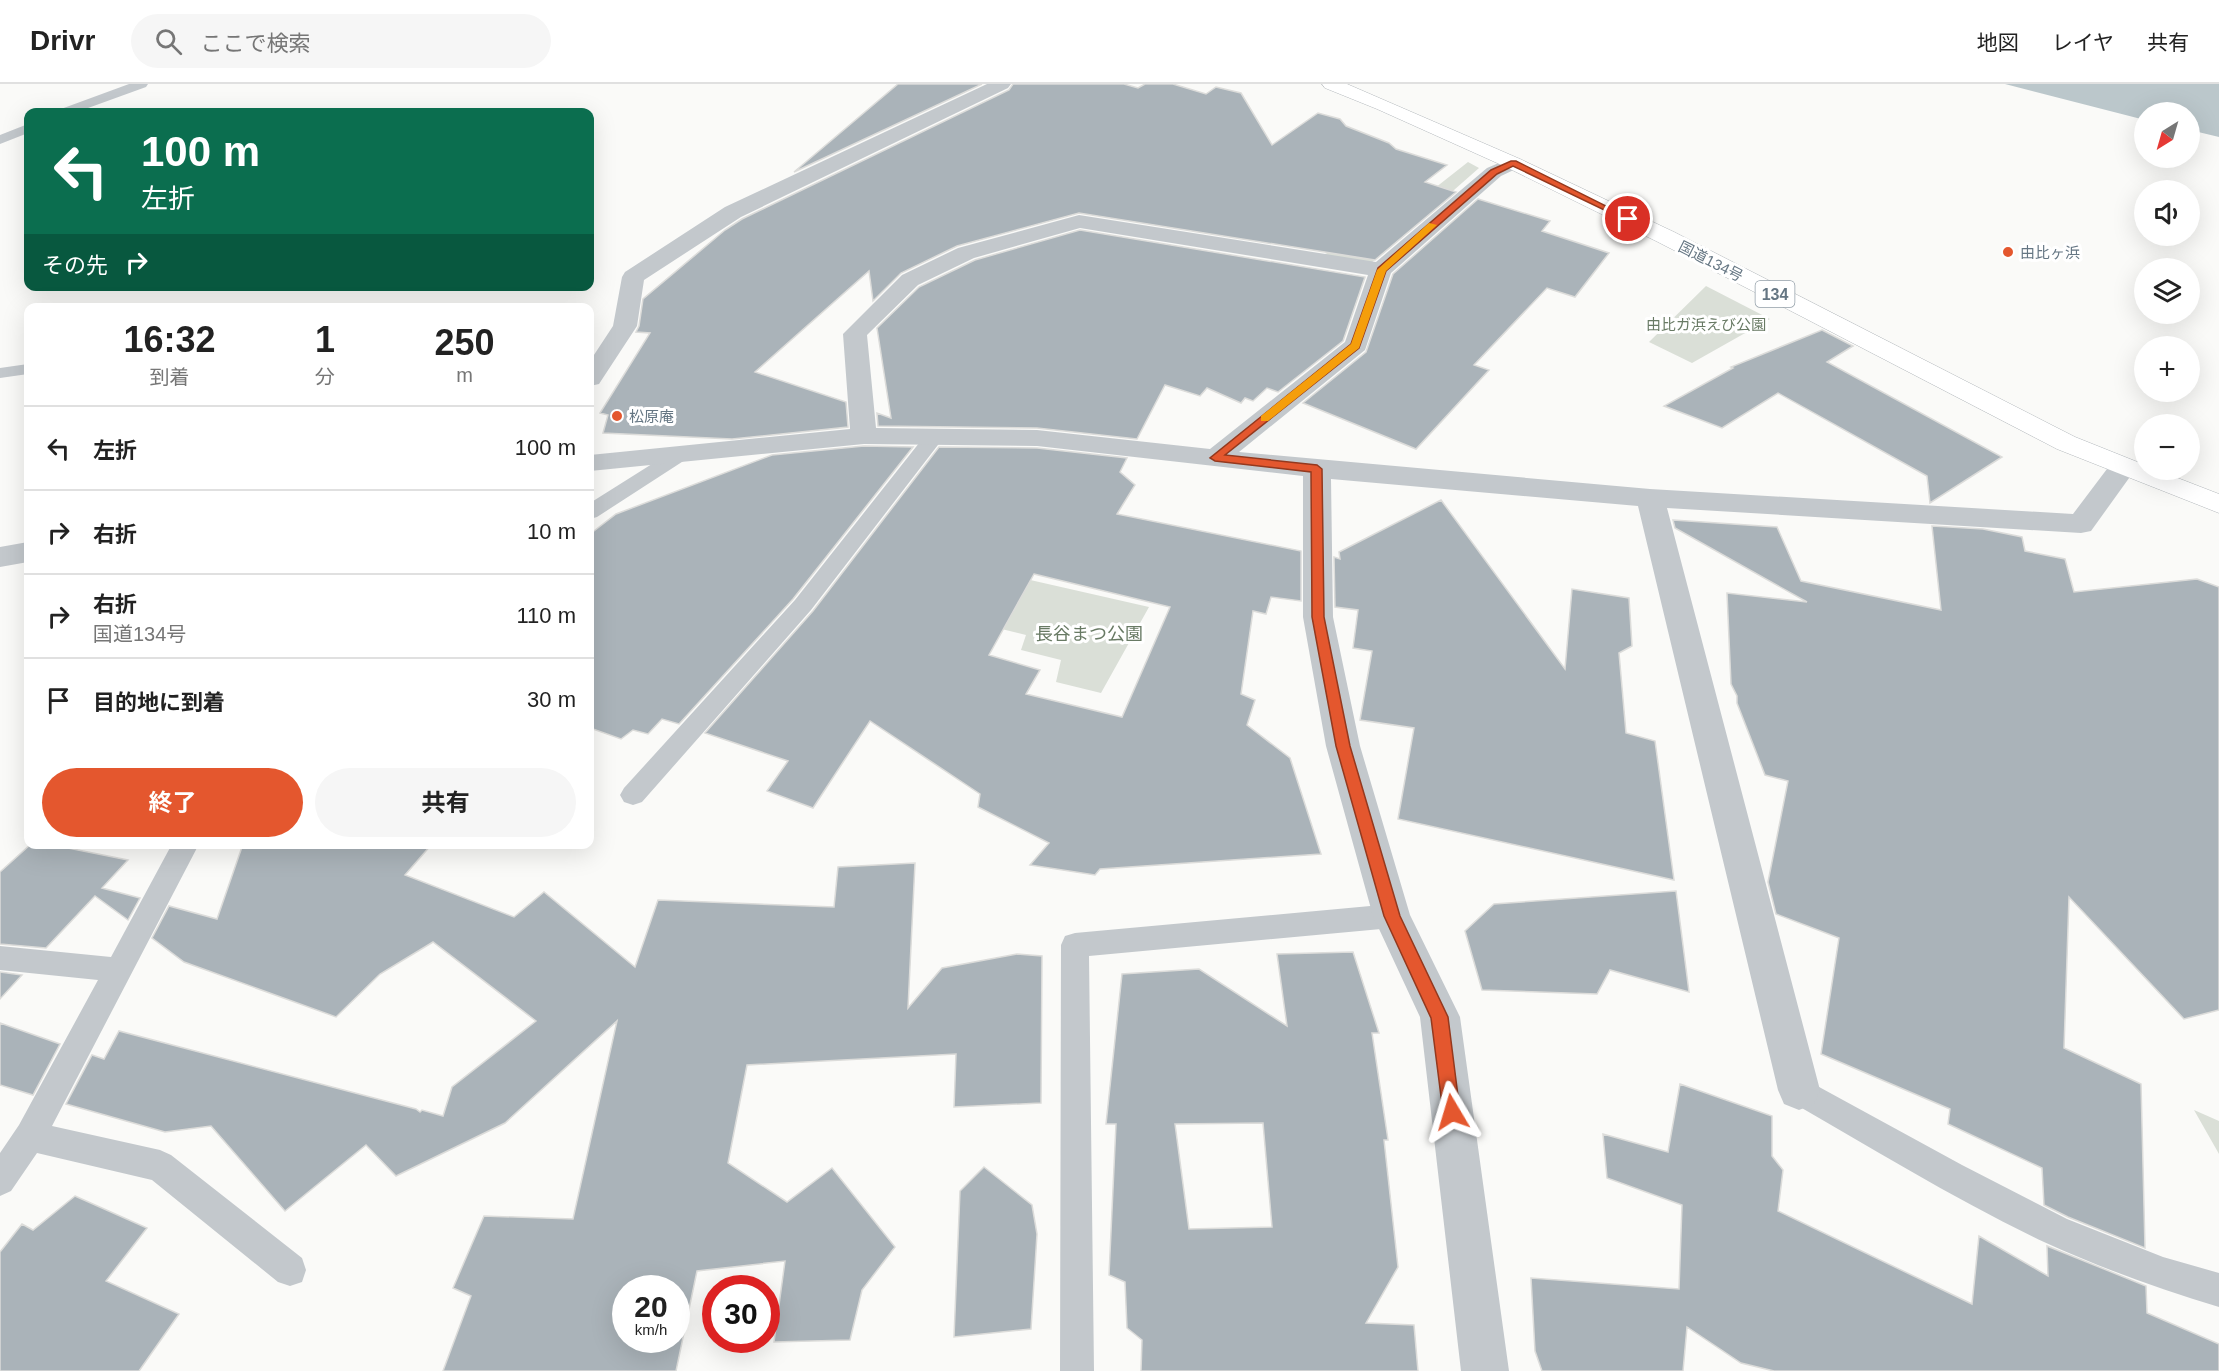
<!DOCTYPE html>
<html lang="ja">
<meta charset="utf-8">
<style>
:root{--surface:#fff;--page:#f6f6f6;--text:#222;--muted:#767676;--line:#e0e0e0;--accent:#e4572e}
body{margin:0;font-family:Helvetica,"Noto Sans JP",sans-serif;background:var(--page);color:var(--text);height:100vh;display:flex;flex-direction:column;font-size:22px;white-space:nowrap}
*{box-sizing:border-box;margin:0}
p{font-size:20px;color:var(--muted)}
.icon{flex:none;width:33px;height:33px;fill:none;stroke:currentColor;stroke-width:2;stroke-linecap:round;stroke-linejoin:round}
.map{position:relative;flex:1;overflow:hidden}
.drawer{position:absolute;left:24px;top:219px;width:570px;height:546px;display:flex;flex-direction:column;background:var(--surface);border-radius:12px;box-shadow:0 6px 24px #0002}
.drawer>*{flex:none}
.banner{position:absolute;left:24px;top:24px;width:570px;height:183px;border-radius:12px;box-shadow:0 6px 24px #0002;background:#0b6e4f;color:#fff;overflow:hidden}
.needle{width:39px;rotate:217deg}
.fabs{position:absolute;left:2134px;top:18px;display:grid;gap:12px}
.fabs a{display:grid;place-items:center;width:66px;height:66px;border-radius:50%;background:var(--surface);box-shadow:0 6px 24px #0002;font-size:30px}
.speed{position:absolute;left:612px;top:1191px;display:flex;gap:12px;font-size:30px;font-weight:700;text-align:center}
.speed>*{display:grid;place-content:center;width:78px;height:78px;border-radius:50%;background:var(--surface);box-shadow:0 6px 24px #0002;line-height:1}
.speed small{font-size:15px;font-weight:400}
.speed .limit{border:9px solid #d22;background:#fff;color:#111}
.pin{position:absolute;display:grid;place-items:center;width:51px;height:51px;color:#fff;margin:-26px;border:3px solid #fff;border-radius:50%;box-shadow:0 2px 6px #0007}
.me{position:absolute;width:66px;margin:-33px;rotate:353deg;stroke-linejoin:round;filter:drop-shadow(0 0 4px #0008)}
.turn{display:flex;align-items:center;gap:21px;height:126px;padding:0 18px;font-size:27px}
.turn .icon{width:78px;height:78px;stroke-width:2.5}
.turn b{display:block;font-size:42px;line-height:51px}
.then{display:flex;align-items:center;height:57px;padding:0 18px;background:#0003;gap:12px;font-size:22px}
.eta{display:flex;justify-content:space-evenly;align-items:center;height:102px;text-align:center}
.eta b{font-size:36px;font-weight:700;line-height:42px}
.primary-button{display:flex;gap:12px;margin-top:auto;padding:12px 18px}
.primary-button a{flex:1;height:69px;border-radius:36px;background:var(--accent);color:#fff;font-size:24px;font-weight:700;line-height:69px;text-align:center}
.primary-button a+a{background:var(--page);color:var(--text)}
ul{padding:0;list-style:none}
li{display:flex;align-items:center;gap:18px;height:84px;padding:0 18px;border-top:2px solid var(--line)}
li div{flex:1}
li b{display:block;font-size:22px}
li em{font-style:normal}
header{display:flex;align-items:center;gap:36px;box-sizing:border-box;height:84px;padding:0 30px;background:var(--surface);border-bottom:2px solid var(--line)}
header strong{font-size:28px}
nav{display:flex;gap:33px;margin-inline-start:auto;font-size:21px}
.search{width:420px;height:54px;background:var(--page);display:flex;align-items:center;gap:15px;box-sizing:border-box;padding:0 21px;border-radius:33px;color:var(--muted);font-size:22px}
.map>svg:first-child{display:block}
.green{fill:#dadfd7}
.water{fill:#bbc7cb}
.building{fill:#aab3b9;stroke:#dcdcda;stroke-width:1.5;fill-rule:evenodd}
.lines{fill:none;stroke-linecap:round;stroke-linejoin:round}
.trunk-casing{stroke:#b4b9bd;stroke-width:1}
.service{fill:#c3c8cc;fill-rule:evenodd}
.minor{fill:#c3c8cc;fill-rule:evenodd}
.trunk{fill:#fff;fill-rule:evenodd}
.route{fill:#e4572e;stroke:#94391e;stroke-width:1.5}
.slow{fill:#f59e0b}
.poi-dot{fill:#e4572e;stroke:#fff;stroke-width:2}
.labels{text-anchor:middle;dominant-baseline:central;stroke-width:6;stroke-linejoin:round;paint-order:stroke}
.far-poi-label{font-size:15px;fill:#657683;stroke:#fff;text-anchor:start}
.far-street-label{font-size:15px;fill:#657683;stroke:#fff}
.far-park-label{font-size:15px;fill:#687a64;stroke:#fff}
.shield{fill:#fff;stroke:#939fa8;stroke-width:1.5}
.shield-label{font-size:16px;font-weight:bold;fill:#657683}
.park-label{font-size:18px;fill:#687a64;stroke:#fff}
</style>
<header>
<strong>Drivr</strong>
<div class="search"><svg class="icon" aria-label="search" viewBox="0 0 24 24"><circle cx="10" cy="10" r="6"/><path d="M15 15l6 6"/></svg>ここで検索</div>
<nav><a>地図</a><a>レイヤ</a><a>共有</a></nav>
</header>
<div class="map">
<svg width="2219" height="1287" viewBox="0 0 2219 1287">
<rect width="100%" height="100%" fill="#fafaf8"/>
<!-- green -->
<path class="green" d="M1468,78L1479,84L1370,180L1322,171L1374,152Z
M1706,202L1770,235L1692,279L1649,258Z
M1013,492L1149,523L1101,609L1056,598L1061,576L1021,566L1026,551L985,541Z
M2194,1026L2219,1037V1070Z"/>
<!-- water -->
<path class="water" d="M2005,0H2219V53L2190,46V28H2145V36Z"/>
<!-- building -->
<path class="building" d="M898,0H982L794,88Z
M1013,0H1124L1138,4L1145,0H1173L1206,10L1216,3L1241,9L1272,61L1318,29L1340,35L1346,42L1389,59L1396,65L1447,81L1425,98L1456,108L1375,176L1079,129L957,162L901,189L873,217L869,187L755,288L846,318L848,343L732,355L603,349L608,331L600,329L650,249L636,248L639,242L643,215L725,146L742,135L1009,6Z
M1478,115L1550,137L1542,147L1609,169L1575,213L1547,204L1474,281L1489,286L1416,365L1303,319L1366,268L1393,190Z
M1080,146L1365,193L1343,257L1278,308L1267,304L1253,317L1245,314L1241,319L1207,304L1200,312L1165,301L1137,355L1037,344L878,342L877,329L891,334L877,244L919,203L975,176Z
M1822,246L1853,262L1827,278L2002,373L1930,419L1927,392L1778,309L1722,344L1664,322L1733,284L1731,283Z
M864,362L913,363L793,515L679,640L662,635L648,650L633,646L621,655L590,644V450L616,430L772,371Z
M939,363L1037,364L1127,374L1120,388L1135,401L1117,430L1301,467V517L1271,513L1266,530L1253,527L1241,610L1255,616L1247,641L1290,674L1321,770L1100,785L1095,791L1030,781L1049,759L978,723L980,710L870,637L813,724L767,707L788,677L705,649L813,527ZM1034,490L1170,523L1122,633L1026,610L1040,586L989,571Z
M1441,416L1565,585L1572,505L1629,514L1632,562L1619,569L1626,649L1655,657L1674,796L1398,735L1414,644L1360,636L1372,567L1353,564L1358,526L1335,523L1334,473L1340,475L1339,468Z
M1673,436L1777,443L1801,497L1941,526L1932,442L1983,445L2022,453L2025,467L2065,475L2074,508L2197,495L2219,503V926L2184,935L2069,813L2064,964L2141,1000L2145,1164L2068,1133L2044,1121L2042,1084L1948,1040L1950,1025L1821,970L1839,854L1776,830L1768,798L1788,697L1765,691L1737,619V612L1731,600L1727,509L1807,518L1675,444Z
M31,760H48L128,776L102,804L140,814L128,836L95,812L46,864L0,860V788Z
M243,760H432L405,791L514,833L544,808L635,883L658,816L834,823L838,783L915,779L908,924L942,884L1017,870L1042,872L1041,1019L954,1023L956,970L747,981L728,1079L787,1118L832,1084L895,1163L862,1206L850,1256L774,1258L785,1177L697,1187L676,1287H443L471,1212L453,1204L484,1132L573,1135L617,937L505,1039L396,1092L366,1061L285,1127L211,1042L165,1048L66,1020L92,971L104,975L119,947L416,1025L420,1028L422,1026L443,1032L452,1003L536,937L433,858L380,890L336,933L184,878L152,854L169,822L217,835ZM626,1204H676V1256H626Z
M1676,807L1689,908L1610,886L1597,910L1482,906L1465,847L1494,820Z
M1353,868L1379,949H1372L1388,1056H1384L1398,1183L1366,1239L1414,1241L1418,1287H1141L1142,1256L1127,1244L1125,1198L1109,1191L1116,1040H1106L1122,890L1199,885L1287,942L1277,870ZM1263,1039L1272,1143L1189,1145L1175,1040Z
M0,888L22,891L0,915Z
M0,939L60,960L33,1011L0,1001Z
M1680,1000L1772,1032V1072L1783,1086L1778,1127L1972,1220L1979,1152L2048,1192L2047,1162L2146,1202L2147,1229L2219,1260V1287H1774L1741,1279L1687,1243L1683,1287H1542L1535,1267L1531,1194L1679,1205L1682,1121L1607,1094L1603,1050L1668,1068Z
M984,1083L1032,1121L1037,1150L1031,1245L954,1253L960,1107Z
M75,1112L147,1144L106,1197L179,1230L139,1287H0V1168L22,1140L33,1146Z"/>
<g class="lines">
<defs>
<path id="trunk" d="M1322,0H1347L1520,75L1674,148L2075,353L2145,381V386H2157L2219,410V429L2057,365L1658,158L1506,83L1377,25L1325,4Z"/>
</defs>
<!-- trunk casing -->
<use href="#trunk" class="trunk-casing"/>
<!-- service -->
<path class="service" d="M129,0H148L146,3L77,28H59L61,25Z
M28,40V49L0,60V51Z
M28,280V290L0,294V284Z
M934,347L941,349L944,353L941,357L811,526L642,718L633,721L624,718L620,711L624,704L795,516L927,349Z
M678,366L685,368L688,372L685,376L597,433L590,435V419L671,368Z
M172,760H199L52,1042L160,1066L171,1071L302,1174L306,1186L302,1198L290,1202L278,1198L152,1096L37,1069L11,1107L0,1112V1069L19,1041L98,896L0,886V862L111,873Z
M1392,820L1402,824L1406,832L1402,840L1392,844L1089,872L1094,1287H1060L1061,861L1065,852L1075,849Z
M1799,992L1962,1081L2067,1135L2163,1173L2219,1189V1223C2159,1205 2101,1184 2044,1158C1956,1116 1873,1065 1788,1016L1784,1006L1788,996Z"/>
<!-- minor -->
<path class="minor" d="M987,0H1011L1008,4L741,133L644,196L637,242L599,300L590,302V277L613,242L622,193L625,188L725,123Z
M1513,73L1520,75L1523,79L1520,83L1501,92L1391,189L1365,266L1239,368L1650,405L2073,430L2113,377L2123,374L2133,377L2137,383L2091,447L2081,449L1667,424L1820,1006L1814,1020L1799,1026L1784,1020L1778,1006L1638,422L1331,395L1333,533L1360,662L1410,831L1460,933L1509,1287H1461L1420,933L1373,832L1326,662L1303,533V392L1037,362L864,360L590,387V371L850,345L843,250L902,191L958,164L1079,131L1376,178L1487,84ZM1080,144L1368,191L1345,258L1210,365L1037,346L876,344L867,251L918,201L974,174Z
M28,458V478L0,483V463Z"/>
<!-- trunk -->
<use href="#trunk" class="trunk"/>
</g>
<!-- route -->
<path class="route" d="M1511,77H1516L1632,135L1625,136L1513,82L1497,90L1386,187L1359,264L1225,371L1317,381L1322,385L1324,533L1350,662L1400,832L1448,933L1460,1028L1458,1034L1452,1036L1446,1034L1443,1028L1431,934L1384,832L1336,662L1312,533L1311,388L1215,377L1210,374L1351,260L1378,184L1491,86Z"/>
<!-- slow -->
<path class="slow" d="M1429,139L1437,141L1386,187L1359,264L1268,337H1261V332L1351,260L1377,186Z"/>
<!-- markers -->
<g class="poi-dot">
<circle cx="2008" cy="168" r="6"/>
<circle cx="617" cy="332" r="6"/>
</g>
<g class="labels">
<!-- far-poi labels -->
<g class="far-poi-label">
<text x="2020" y="168">由比ヶ浜</text>
<text x="629" y="332">松原庵</text>
</g>
<!-- far-street labels -->
<g class="far-street-label">
<text transform="translate(1711 177) rotate(27)">国道134号</text>
</g>
<!-- far-park labels -->
<g class="far-park-label">
<text x="1706" y="240">由比ガ浜えび公園</text>
</g>
<!-- shield labels -->
<rect class="shield" x="1755.5" y="197" width="39" height="26" rx="4.5"/>
<g class="shield-label">
<text x="1775" y="210">134</text>
</g>
<!-- park labels -->
<g class="park-label">
<text x="1089" y="550">長谷まつ公園</text>
</g>
</g>
</svg>
<div class="fabs">
<a><svg class="needle" viewBox="-14 -14 28 28"><path d="M0-13l5 13h-10z" fill="#e53935"/><path d="M0 13l5-13h-10z" fill="#767676"/></svg></a>
<a><svg class="icon" aria-label="sound" viewBox="0 0 24 24"><path d="M4 9h4l5-4v14l-5-4H4zM17 9q2 3 0 6"/></svg></a>
<a><svg class="icon" aria-label="layers" viewBox="0 0 24 24"><path d="M12 4l9 5-9 5-9-5zM3 14l9 5 9-5"/></svg></a>
<a>+</a>
<a>−</a>
</div>
<div class="speed"><div>20<small>km/h</small></div><div class="limit">30</div></div>
<div class="pin" style="left:1628px;top:135px;background:#d93025"><svg class="icon" aria-label="arrive" viewBox="0 0 24 24"><path d="M6 21V4h12l-3 4 3 4H6"/></svg></div>
<svg class="me" style="left:1452px;top:1028px" viewBox="-20 -20 40 40"><path d="M0-17L14 15 0 8-14 15z" fill="#e4572e" stroke="#fff" stroke-width="4"/></svg>
<div class="banner">
<div class="turn"><svg class="icon" aria-label="left" viewBox="0 0 24 24"><path d="M17 20v-9H6M10 6l-5 5 5 5"/></svg><div><b>100 m</b>左折</div></div>
<div class="then">その先<svg class="icon" aria-label="right" viewBox="0 0 24 24"><path d="M7 20v-9h11M14 6l5 5-5 5"/></svg></div>
</div>
<section class="drawer">
<div class="eta">
<div><b>16:32</b><p>到着</p></div>
<div><b>1</b><p>分</p></div>
<div><b>250</b><p>m</p></div>
</div>
<ul>
<li><svg class="icon" aria-label="left" viewBox="0 0 24 24"><path d="M17 20v-9H6M10 6l-5 5 5 5"/></svg><div><b>左折</b></div><em>100 m</em></li>
<li><svg class="icon" aria-label="right" viewBox="0 0 24 24"><path d="M7 20v-9h11M14 6l5 5-5 5"/></svg><div><b>右折</b></div><em>10 m</em></li>
<li><svg class="icon" aria-label="right" viewBox="0 0 24 24"><path d="M7 20v-9h11M14 6l5 5-5 5"/></svg><div><b>右折</b><p>国道134号</p></div><em>110 m</em></li>
<li><svg class="icon" aria-label="arrive" viewBox="0 0 24 24"><path d="M6 21V4h12l-3 4 3 4H6"/></svg><div><b>目的地に到着</b></div><em>30 m</em></li>
</ul>
<div class="primary-button"><a>終了</a><a>共有</a></div>
</section>
</div>
